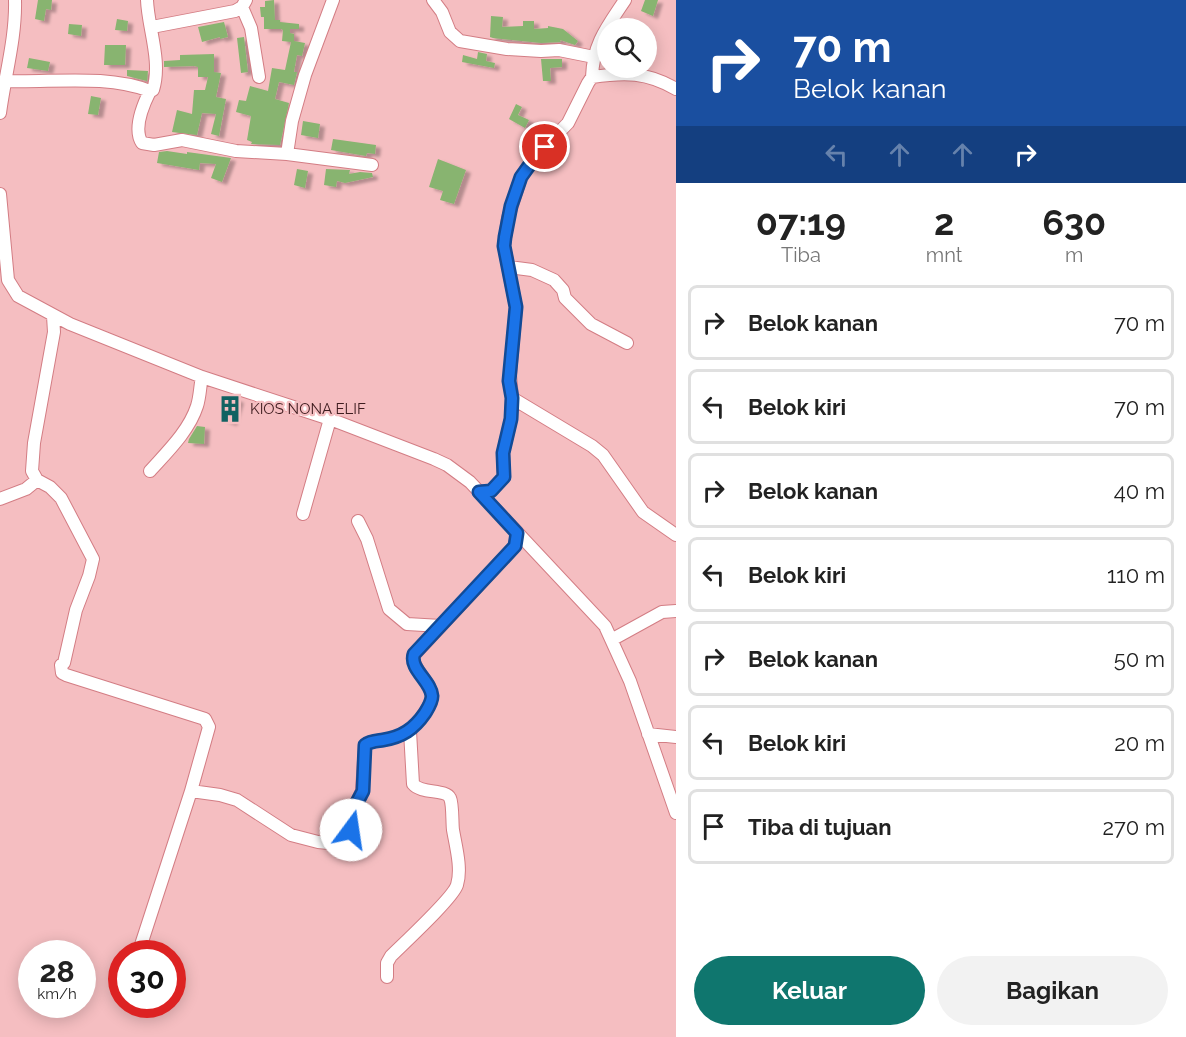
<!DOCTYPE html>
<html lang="id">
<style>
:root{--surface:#fff;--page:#f2f2f2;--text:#222;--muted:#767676;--line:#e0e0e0;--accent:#0f766e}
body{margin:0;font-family:Raleway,sans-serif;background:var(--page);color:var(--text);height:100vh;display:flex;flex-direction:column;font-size:22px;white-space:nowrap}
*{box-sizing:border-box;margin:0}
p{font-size:20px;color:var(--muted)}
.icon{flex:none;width:33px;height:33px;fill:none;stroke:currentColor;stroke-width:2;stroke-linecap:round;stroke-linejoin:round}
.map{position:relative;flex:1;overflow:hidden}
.side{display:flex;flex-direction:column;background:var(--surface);width:510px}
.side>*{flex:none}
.banner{background:#1a4fa0;color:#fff;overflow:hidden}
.tools{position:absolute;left:597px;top:18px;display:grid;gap:12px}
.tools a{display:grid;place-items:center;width:60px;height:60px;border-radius:50%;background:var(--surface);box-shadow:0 3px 15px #0003;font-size:30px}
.speed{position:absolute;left:18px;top:940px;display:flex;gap:12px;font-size:30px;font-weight:700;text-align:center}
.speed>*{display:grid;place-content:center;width:78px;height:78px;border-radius:50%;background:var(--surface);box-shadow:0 3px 15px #0003;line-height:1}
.speed small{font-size:15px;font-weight:400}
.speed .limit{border:9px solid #d22;background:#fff;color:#111}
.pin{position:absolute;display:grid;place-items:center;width:51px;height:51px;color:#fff;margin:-26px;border:3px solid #fff;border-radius:50%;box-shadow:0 2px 6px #0007}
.me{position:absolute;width:66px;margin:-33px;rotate:14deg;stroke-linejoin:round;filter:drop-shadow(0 0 4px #0008)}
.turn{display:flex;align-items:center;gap:21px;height:126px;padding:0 18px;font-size:27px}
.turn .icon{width:78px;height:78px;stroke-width:2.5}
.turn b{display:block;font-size:42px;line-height:51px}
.lanes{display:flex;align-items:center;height:57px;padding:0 18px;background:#0003;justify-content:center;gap:30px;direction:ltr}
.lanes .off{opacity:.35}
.eta{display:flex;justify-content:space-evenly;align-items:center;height:102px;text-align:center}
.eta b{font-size:36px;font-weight:700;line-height:42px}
.cta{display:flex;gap:12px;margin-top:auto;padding:12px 18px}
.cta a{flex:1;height:69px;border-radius:36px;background:var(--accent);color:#fff;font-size:24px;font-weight:700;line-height:69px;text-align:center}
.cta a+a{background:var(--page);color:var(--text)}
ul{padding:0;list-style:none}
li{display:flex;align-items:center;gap:18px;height:75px;margin:0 12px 9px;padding:0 6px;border:3px solid var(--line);border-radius:9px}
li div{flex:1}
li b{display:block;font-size:22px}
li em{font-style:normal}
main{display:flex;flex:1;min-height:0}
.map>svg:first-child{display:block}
.building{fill:#88b470;filter:url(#shadow)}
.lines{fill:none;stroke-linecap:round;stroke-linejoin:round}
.minor-casing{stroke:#d37d84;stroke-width:14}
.minor{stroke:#fff;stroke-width:12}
.route-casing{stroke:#114b97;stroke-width:15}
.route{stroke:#1a73e8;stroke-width:10}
.labels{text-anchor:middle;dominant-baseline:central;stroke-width:4.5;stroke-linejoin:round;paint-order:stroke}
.poi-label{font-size:15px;fill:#3e1c1f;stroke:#f5bec1;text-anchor:start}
</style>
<main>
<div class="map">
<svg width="676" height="1037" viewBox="0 0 676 1037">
<defs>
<filter id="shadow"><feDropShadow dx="5" dy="3" stdDeviation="1.5" flood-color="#0004"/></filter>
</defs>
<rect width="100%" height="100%" fill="#f5bec1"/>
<!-- building -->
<path class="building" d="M38,0H52L51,10L46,9L44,21L35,19Z
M274,0L275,20H280V22L299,24V29H290V33L294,34V41L305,43L302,56L297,55L294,72H297L294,85L279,82L275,99L289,103L280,145L251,144L252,142L247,140L251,116L236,112L239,100L246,101L250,86L268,91L272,68L285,70L291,42L282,41L283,30L281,29H264V17H261L260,7H265V1Z
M645,0H658L653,16L641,11Z
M491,16L503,17L502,27L523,26V21H534V29L548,28V26L563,29L578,41L575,45L560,40L561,42L541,43L493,38L490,37Z
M117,19L128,21L127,31L115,30Z
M224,22L228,37L220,39V37L202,42L198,27Z
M69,24L82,25L81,36L68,34Z
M244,37L248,72L241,73L237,38Z
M105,45H126L125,65H104Z
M478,52L487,54L486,61L495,63L494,68L462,62L463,55L477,59Z
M214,54V72L221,73L216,97L226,99L219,136L211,134L216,114L202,113L197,135L172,132L177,110L192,114L194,90H205L208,77H198V67L194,66L164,67V61L180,60V55Z
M29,58L50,62L48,71L27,68Z
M541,59H562V67L550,68L551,81H543Z
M127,70L148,71L147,81L127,76Z
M91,96L101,98L98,115L88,114Z
M516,104L522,107L518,115L529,120L525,128L509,119Z
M303,121L320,124L318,138L301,135Z
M333,139L376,145L375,154L367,153L366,156L331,150Z
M167,151L187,154V152L231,158L222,182L211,178L216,164L200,163L199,170L157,163L159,152Z
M438,159L466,170L454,204L440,200L443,191L429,187Z
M297,169L308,171L305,188L294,185Z
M326,169L350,170L349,174L360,172L372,173L373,177L345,183L337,181L336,187L324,185Z
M228,396L239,400L232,423L221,419Z
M197,426L205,427L204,444L188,443L189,439Z"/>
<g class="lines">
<defs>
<path id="minor" d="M433,0L442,12L450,32L460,41L507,49L541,51L559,50L594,57
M242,7L251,28L259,77
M152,27L235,11L242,7L246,0
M592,77C593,44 607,27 625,0
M4,81C52,83 105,74 150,91L153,90C162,61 148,28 147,0
M150,91C143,105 133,129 142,143L154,145L182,140L236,151L287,154L292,121L305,75L333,0
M0,113C5,75 16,38 15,0
M287,154L372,165
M0,194L8,280L18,296L70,324L202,377L330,419L434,459L447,465L470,482L605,626L630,681L676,813
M509,267L532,270L554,280L563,290L565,298L591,324L627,343
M53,316L54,332L34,443L32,471L37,480L50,487L61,498L93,559L89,576L76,610L64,663L61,665L62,673L66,675L205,719L209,727L191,791L220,795L237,800L291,835L318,842L349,845L352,838V812L362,791L365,745C370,741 376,741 383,740C402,737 415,729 425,712C429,707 432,701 432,695C430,680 413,671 413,656L515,546L517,533
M512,398L592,446L603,455L643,512L676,535
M150,471C167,452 189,431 197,406C200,397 200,386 202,377
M479,492L491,491L504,477L503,453L511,419L512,398L510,375L516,307L504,246L508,218L521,177L536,156L568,123L588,83L592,77C625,72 647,72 676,89
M0,499L26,489L37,480
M303,514L330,419
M358,521L367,539L389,609L407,624L441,626
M613,639L662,612L676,611
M648,734L676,737
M138,954L191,791
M387,977V963L391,956C403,944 453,898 457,885C462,869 456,847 453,830C452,823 453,804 450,798C446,789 421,794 413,784L410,731"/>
</defs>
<!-- minor casing -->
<use href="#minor" class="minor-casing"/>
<!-- minor -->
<use href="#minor" class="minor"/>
</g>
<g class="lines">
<defs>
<path id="route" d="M351,830L352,812L363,791L365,745C370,741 376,741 383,740C402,737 414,729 425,713C428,708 432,702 432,696C431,681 409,669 414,654L515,546L517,533L479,492L491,491L504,477L503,453L511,419L512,398L509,381L516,307L504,246L505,237L511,206L521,177L536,156L545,147"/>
</defs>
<!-- route casing -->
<use href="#route" class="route-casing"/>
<!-- route -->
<use href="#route" class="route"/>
</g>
<!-- icons -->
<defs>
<symbol id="building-bare" viewBox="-9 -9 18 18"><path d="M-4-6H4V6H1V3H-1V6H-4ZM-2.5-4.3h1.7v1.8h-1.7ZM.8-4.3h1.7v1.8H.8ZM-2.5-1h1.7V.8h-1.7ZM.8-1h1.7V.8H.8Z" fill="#116262" stroke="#f5bec1" stroke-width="2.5" paint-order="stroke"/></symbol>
</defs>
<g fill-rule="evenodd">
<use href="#building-bare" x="211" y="390" width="38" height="38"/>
</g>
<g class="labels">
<!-- poi labels -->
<g class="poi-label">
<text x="250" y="409">KIOS NONA ELIF</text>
</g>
</g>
</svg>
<div class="tools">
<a><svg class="icon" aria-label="search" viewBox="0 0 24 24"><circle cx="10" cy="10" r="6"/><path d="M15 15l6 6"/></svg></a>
</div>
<div class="speed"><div>28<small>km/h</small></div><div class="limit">30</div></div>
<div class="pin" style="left:545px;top:147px;background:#d93025"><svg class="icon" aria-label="arrive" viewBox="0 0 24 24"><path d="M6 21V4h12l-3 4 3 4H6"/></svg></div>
<svg class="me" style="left:351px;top:830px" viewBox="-20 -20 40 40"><circle r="19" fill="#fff"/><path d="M0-13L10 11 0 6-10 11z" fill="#1a73e8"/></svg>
</div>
<section class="side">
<div class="banner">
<div class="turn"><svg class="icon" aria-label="right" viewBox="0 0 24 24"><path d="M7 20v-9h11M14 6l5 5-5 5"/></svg><div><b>70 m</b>Belok kanan</div></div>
<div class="lanes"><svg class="icon off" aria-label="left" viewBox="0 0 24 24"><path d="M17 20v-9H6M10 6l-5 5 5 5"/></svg><svg class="icon off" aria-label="ahead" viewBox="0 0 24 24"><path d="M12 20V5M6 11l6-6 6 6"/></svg><svg class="icon off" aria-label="ahead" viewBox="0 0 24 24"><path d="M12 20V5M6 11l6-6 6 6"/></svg><svg class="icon" aria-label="right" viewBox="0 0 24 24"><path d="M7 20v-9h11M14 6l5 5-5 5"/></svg></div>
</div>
<div class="eta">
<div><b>07:19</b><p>Tiba</p></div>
<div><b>2</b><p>mnt</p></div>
<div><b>630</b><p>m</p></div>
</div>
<ul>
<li><svg class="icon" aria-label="right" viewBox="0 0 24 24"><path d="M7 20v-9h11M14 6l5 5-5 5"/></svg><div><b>Belok kanan</b></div><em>70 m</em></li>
<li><svg class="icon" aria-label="left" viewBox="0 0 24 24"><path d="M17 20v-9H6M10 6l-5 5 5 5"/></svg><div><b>Belok kiri</b></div><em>70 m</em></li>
<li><svg class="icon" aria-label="right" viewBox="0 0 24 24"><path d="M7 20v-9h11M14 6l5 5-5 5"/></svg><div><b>Belok kanan</b></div><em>40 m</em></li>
<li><svg class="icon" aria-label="left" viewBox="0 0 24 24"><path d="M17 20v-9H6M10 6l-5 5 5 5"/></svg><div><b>Belok kiri</b></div><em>110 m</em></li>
<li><svg class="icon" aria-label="right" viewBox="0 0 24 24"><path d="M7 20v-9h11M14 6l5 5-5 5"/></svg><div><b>Belok kanan</b></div><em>50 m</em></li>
<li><svg class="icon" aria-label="left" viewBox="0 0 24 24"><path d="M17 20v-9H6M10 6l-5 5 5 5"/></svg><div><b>Belok kiri</b></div><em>20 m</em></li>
<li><svg class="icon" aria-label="arrive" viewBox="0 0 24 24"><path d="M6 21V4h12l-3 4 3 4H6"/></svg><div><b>Tiba di tujuan</b></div><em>270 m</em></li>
</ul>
<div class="cta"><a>Keluar</a><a>Bagikan</a></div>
</section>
</main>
